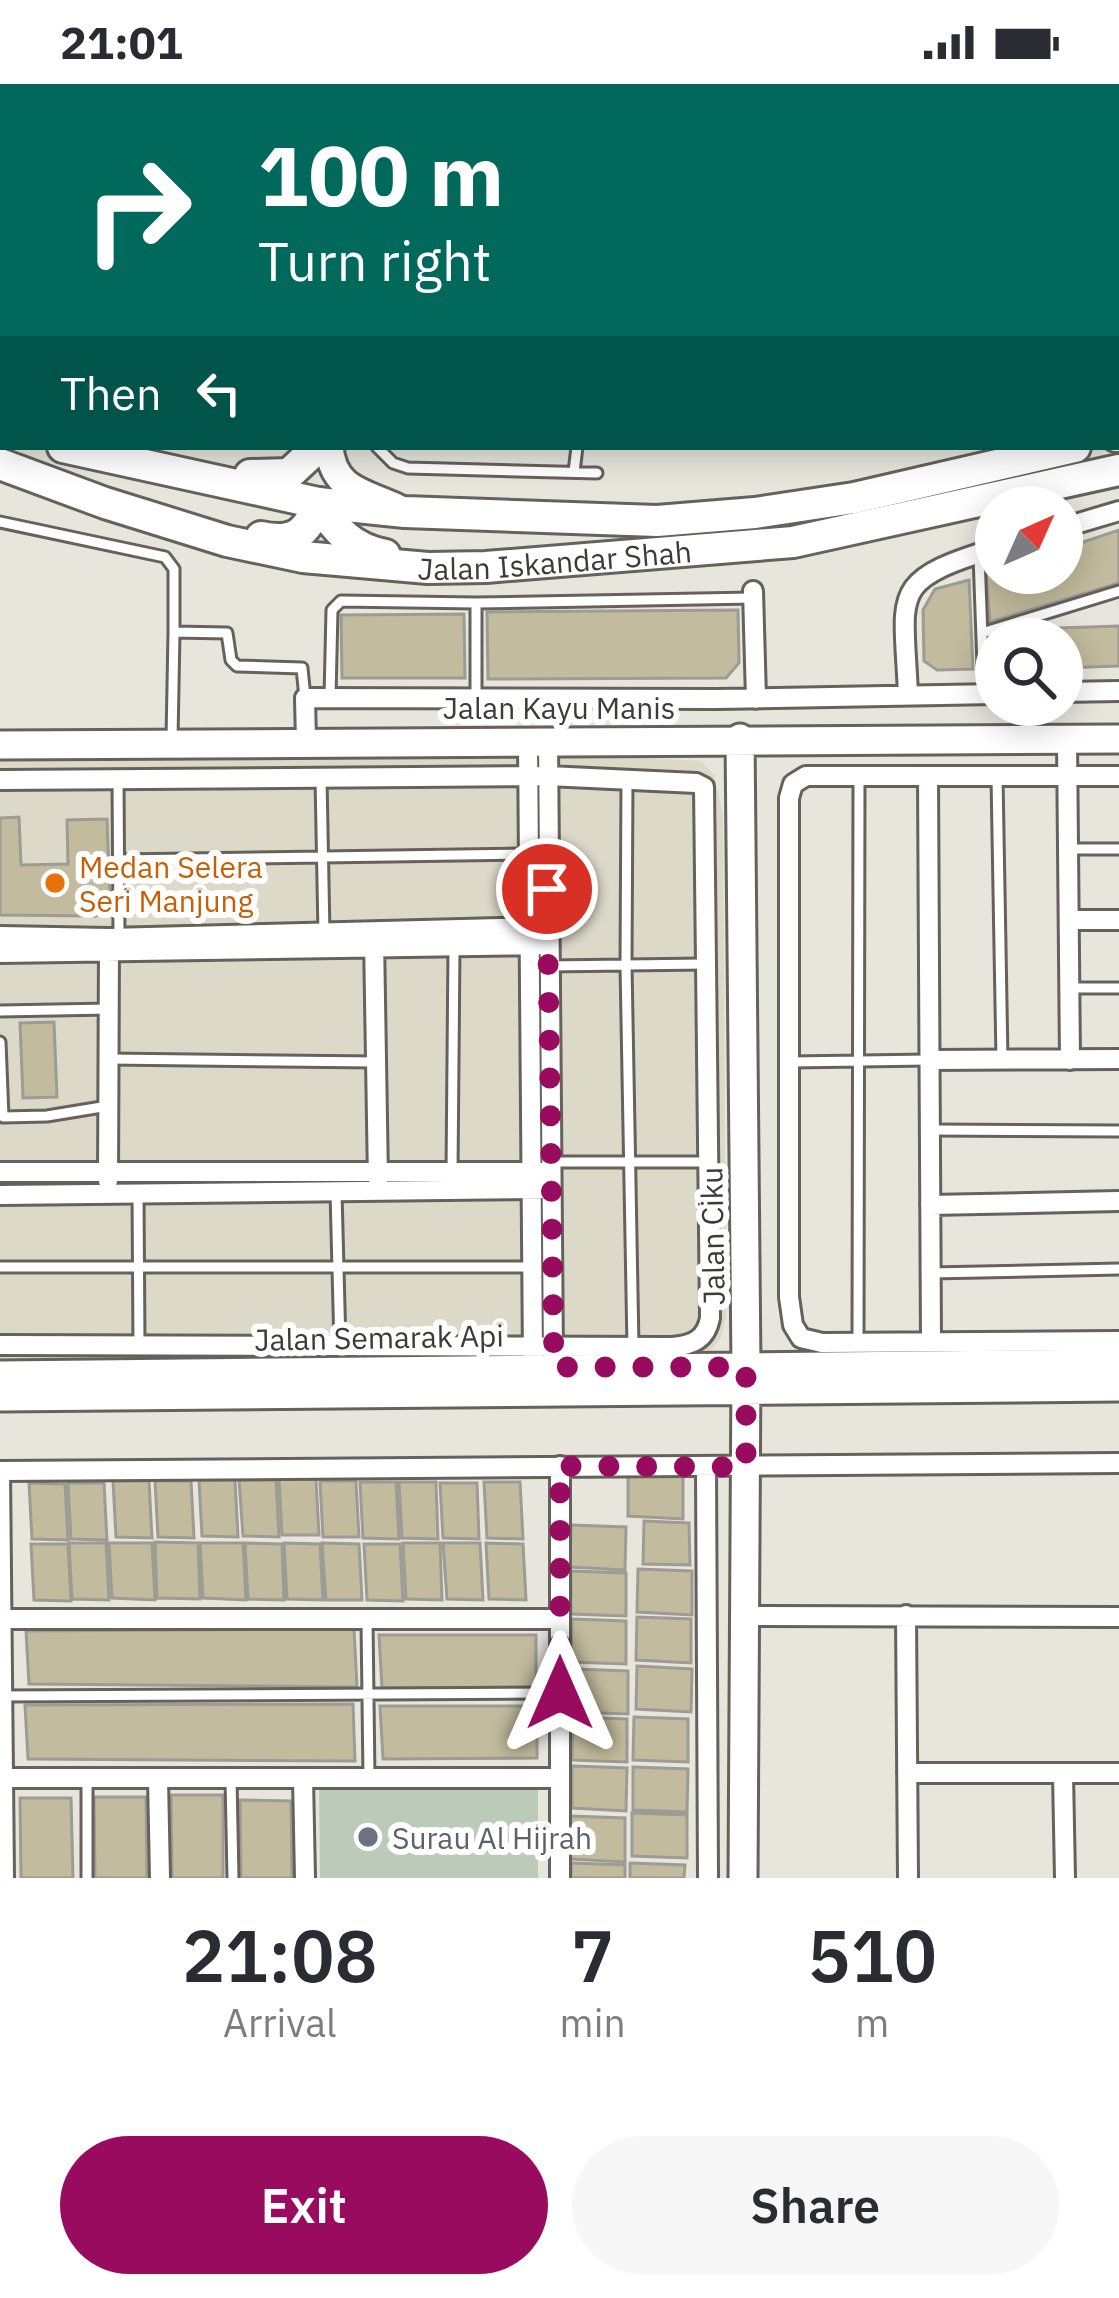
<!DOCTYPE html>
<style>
:root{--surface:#fff;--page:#f7f7f7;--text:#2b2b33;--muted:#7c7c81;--accent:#990b5e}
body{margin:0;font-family:"IBM Plex Sans",sans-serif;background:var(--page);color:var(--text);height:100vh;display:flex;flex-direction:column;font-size:45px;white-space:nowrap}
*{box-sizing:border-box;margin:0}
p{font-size:39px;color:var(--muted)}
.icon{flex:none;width:66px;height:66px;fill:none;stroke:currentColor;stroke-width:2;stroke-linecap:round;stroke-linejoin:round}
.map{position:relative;height:1794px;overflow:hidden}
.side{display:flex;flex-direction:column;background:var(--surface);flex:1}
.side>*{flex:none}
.top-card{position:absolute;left:0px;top:0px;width:1119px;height:366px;box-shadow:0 6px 30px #0003;background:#00695c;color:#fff;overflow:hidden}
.needle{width:78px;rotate:45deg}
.fabs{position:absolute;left:975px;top:402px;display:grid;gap:24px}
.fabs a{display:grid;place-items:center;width:108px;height:108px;border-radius:50%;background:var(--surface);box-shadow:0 6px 30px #0003;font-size:60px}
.pin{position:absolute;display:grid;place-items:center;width:102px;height:102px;color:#fff;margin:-51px;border:6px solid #fff;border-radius:50%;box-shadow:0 3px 12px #0007}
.me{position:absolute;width:132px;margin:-66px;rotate:0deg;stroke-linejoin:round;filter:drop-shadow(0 0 9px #0008)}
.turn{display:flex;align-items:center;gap:42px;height:252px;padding:0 60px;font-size:54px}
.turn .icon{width:156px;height:156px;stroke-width:2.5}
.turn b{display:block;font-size:84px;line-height:102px}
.then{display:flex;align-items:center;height:114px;padding:0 60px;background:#0003;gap:24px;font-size:45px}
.eta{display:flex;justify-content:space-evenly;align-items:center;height:204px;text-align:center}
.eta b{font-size:72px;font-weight:600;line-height:84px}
.primary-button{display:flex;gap:24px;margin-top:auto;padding:24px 60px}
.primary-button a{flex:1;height:138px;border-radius:72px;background:var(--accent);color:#fff;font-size:48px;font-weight:600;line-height:138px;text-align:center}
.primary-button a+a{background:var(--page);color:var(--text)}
.status{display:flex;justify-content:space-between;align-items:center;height:84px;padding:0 60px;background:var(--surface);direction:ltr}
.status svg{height:33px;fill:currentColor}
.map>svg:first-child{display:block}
.built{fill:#dcd9c9}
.green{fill:#bccaba}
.building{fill:#c2bb9d;stroke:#9d9c94;stroke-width:3}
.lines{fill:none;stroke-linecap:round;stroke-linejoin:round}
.lane-casing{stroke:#64625b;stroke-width:15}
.street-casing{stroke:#64625b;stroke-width:24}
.secondary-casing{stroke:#64625b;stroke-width:33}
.primary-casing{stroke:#64625b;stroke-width:36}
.lane{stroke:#fff;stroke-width:9}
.street{stroke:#fff;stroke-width:18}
.secondary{stroke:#fff;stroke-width:27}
.primary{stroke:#fff;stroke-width:30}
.route{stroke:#990b5e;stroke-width:21;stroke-dasharray:0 37.8}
.food-dot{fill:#e8710a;stroke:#fff;stroke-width:4.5}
.worship-dot{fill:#6b7280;stroke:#fff;stroke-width:4.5}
.labels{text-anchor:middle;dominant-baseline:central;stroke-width:12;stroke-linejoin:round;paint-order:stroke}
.street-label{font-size:30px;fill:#3b3b37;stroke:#fff}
.food-label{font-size:30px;fill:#c56008;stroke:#fff;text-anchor:start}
.worship-label{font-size:30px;fill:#5b616d;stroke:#fff;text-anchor:start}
</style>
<div class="status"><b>21:01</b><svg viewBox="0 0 49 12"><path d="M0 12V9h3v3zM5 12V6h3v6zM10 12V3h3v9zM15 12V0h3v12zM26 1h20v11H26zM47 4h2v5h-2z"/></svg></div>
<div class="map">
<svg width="1119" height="1794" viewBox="0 0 1119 1794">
<rect width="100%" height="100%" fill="#e7e5dc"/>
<!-- built -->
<path class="built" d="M635,673L701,677L714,691L723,731L726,1233L721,1254L707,1271L0,1277V675Z"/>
<!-- green -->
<path class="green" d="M0,0H290L3,3V88Z
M319,1703H538V1794H320Z"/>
<!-- building -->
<path class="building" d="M1119,446V499L990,538L986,489L996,486V489H1062V465Z
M969,496L973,585L937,586L924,577L923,526L935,505Z
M738,526L739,579L726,594L488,595L487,528Z
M464,530L465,594H342L341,531Z
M1119,542V582L1062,584V555H1004V552L1027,545Z
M19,733L21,781L68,780L67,736L107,735L110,817L96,832L0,831V734Z
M54,938L57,1013L23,1014L20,939Z
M628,1389L683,1391V1435L628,1432Z
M279,1395H316L319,1451H282Z
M199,1396H235L238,1453L202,1452Z
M239,1396H276L279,1453L243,1452Z
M113,1397H149L152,1454L116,1453Z
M155,1397H191L194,1454L158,1453Z
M320,1397H356L359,1453H323Z
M360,1398H396L399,1455L363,1454Z
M399,1398H436L438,1455L402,1454Z
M484,1398H520L523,1455L487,1454Z
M29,1399L65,1400L68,1456L32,1455Z
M68,1399H104L107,1456L71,1455Z
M440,1399H477L479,1455L443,1454Z
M644,1437L689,1439L690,1481L643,1480Z
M571,1441L626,1443L625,1486L570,1483Z
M155,1458L198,1459L200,1515L157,1514Z
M69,1459H106L109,1516L72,1515Z
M109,1459H152L155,1516L112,1514Z
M200,1459H243L246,1516L203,1514Z
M245,1459L282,1460L284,1516L248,1515Z
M284,1459L320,1460L323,1516L287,1515Z
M322,1459L359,1460L362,1516H326Z
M403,1459H440L442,1516L406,1515Z
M443,1459H480L483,1516L447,1515Z
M486,1459L523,1460L526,1516L489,1515Z
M31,1460H68L71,1517L34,1516Z
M364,1460H400L403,1517L367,1516Z
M638,1485L692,1487V1531L637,1528Z
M571,1487L626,1489V1532L571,1530Z
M637,1533L691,1535V1579L636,1576Z
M572,1535L626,1537V1580L571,1578Z
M354,1545L357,1603L29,1600L26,1547Z
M379,1551H536V1603L382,1604Z
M637,1582L692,1585L691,1628L636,1625Z
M574,1585L628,1587V1630L573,1628Z
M353,1620L355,1677L28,1675L25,1621Z
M380,1622H537V1674L383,1675Z
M573,1633L627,1635V1678L572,1676Z
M634,1633L688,1635V1678L633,1676Z
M572,1682L627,1684L626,1727L572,1724Z
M633,1683L688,1685L687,1728L633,1726Z
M171,1711H223V1794H172Z
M94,1713H146L147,1794H95Z
M20,1714H71L73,1794H21Z
M240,1716L291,1717L292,1794H241Z
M632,1729L687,1731V1774L632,1772Z
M570,1732L625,1734V1778L570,1775Z
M571,1779L625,1781V1794H571Z
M630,1779L685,1781L684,1794H630Z"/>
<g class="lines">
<defs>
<path id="lane" d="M0,215L3,217
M377,363L393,379L408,384L597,389
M574,388L577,363
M0,438L165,473L174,485V548
M979,471L984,610
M982,549L1119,507
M330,613L332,526L341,517L476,519L753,514
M476,615V519
M172,655L174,548L227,549L231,576L237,582L302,584L305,614
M997,693L1002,976
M321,694L324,850
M118,695L119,852
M627,695L626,881L633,1263
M1068,765H1119
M118,776L529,770
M548,882L705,880
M1069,904H1119
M0,927L109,925
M0,958L3,1033L47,1032L108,1022
M109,975L376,978
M791,978L929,976
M930,1046L1119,1047
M548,1078H706
M452,1089L454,863
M138,1108L139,1261
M336,1108L340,1262
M0,1183H532
M931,1189L1119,1185
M858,1259L859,694
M367,1537L369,1694
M2,1612L560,1609
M87,1694V1794
M231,1694L233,1794"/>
<path id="street" d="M0,128L3,130
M0,294L3,295
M1062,444L1119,427
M753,507L756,615
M1062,608L1119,607
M908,611C904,508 887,497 996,464
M548,655L553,1274
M528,656L533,1275
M1067,656L1070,976
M306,658L305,614L716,615L996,610
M928,692L931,1258
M1119,692H806L793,700L789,714V1213L793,1241L801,1254L822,1259L1119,1257
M0,696L548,692L696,699L704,703L710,1234C706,1256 692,1261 672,1263L0,1261
M1069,836H1119
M0,852L109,854L541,843
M374,854L378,1096
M0,869L542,861
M929,976L1119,975
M0,1088H541
M108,1097L109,861
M0,1111L541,1105
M930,1121L1119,1117
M560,1382V1794
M706,1382L708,1794
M0,1387L1119,1379
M0,1387L4,1794
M906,1531L908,1794
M743,1532L1119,1533
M2,1535H560
M907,1689H1119
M1063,1690L1065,1794
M3,1694H560
M158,1694L160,1794
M303,1694L305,1794"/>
<path id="secondary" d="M322,0V3
M329,363C333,405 361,408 395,423
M740,654L746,1283L743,1794
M0,661L1119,655
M0,1291L1119,1279
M0,1313L1119,1303"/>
<g id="primary">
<path d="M0,345L3,346"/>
<path d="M1116,352L1119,351"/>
<path d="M63,363L318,419L405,428L657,437L755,429L854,414L1075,363"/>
<path id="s1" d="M0,380L105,419L227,457L303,473L428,484L486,483L793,458L1119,386"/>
<path d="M250,391L289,390L318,363"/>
<path d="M318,419C337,447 351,464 385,471"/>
<path d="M261,453C294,460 308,449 318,419"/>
</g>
</defs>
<!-- lane casing -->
<use href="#lane" class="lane-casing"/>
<!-- street casing -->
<use href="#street" class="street-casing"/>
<!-- secondary casing -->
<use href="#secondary" class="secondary-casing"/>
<!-- primary casing -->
<use href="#primary" class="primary-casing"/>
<!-- lane -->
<use href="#lane" class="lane"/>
<!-- street -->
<use href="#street" class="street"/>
<!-- secondary -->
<use href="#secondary" class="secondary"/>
<!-- primary -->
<use href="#primary" class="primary"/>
</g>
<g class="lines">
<!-- route -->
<path class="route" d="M547,805L554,1283H746V1383L560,1382V1609"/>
</g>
<!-- markers -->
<circle class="food-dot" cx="55" cy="799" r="12"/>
<circle class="worship-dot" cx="368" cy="1753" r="12"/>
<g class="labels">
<!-- street labels -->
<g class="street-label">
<text stroke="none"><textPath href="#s1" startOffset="570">Jalan Iskandar Shah</textPath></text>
<text x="559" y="623">Jalan Kayu Manis</text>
<text transform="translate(712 1152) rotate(-91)">Jalan Ciku</text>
<text transform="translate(379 1253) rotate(-1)">Jalan Semarak Api</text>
</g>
<!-- food labels -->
<g class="food-label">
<text x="79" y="782">Medan Selera<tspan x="79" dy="34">Seri Manjung</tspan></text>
</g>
<!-- worship labels -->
<g class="worship-label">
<text x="392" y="1753">Surau Al Hijrah</text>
</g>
</g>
</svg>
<div class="fabs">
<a><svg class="needle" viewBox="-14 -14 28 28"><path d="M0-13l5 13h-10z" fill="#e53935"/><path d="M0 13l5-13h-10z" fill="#7c7c81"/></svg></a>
<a><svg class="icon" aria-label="search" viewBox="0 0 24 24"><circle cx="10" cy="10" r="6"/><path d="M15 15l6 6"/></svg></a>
</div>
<div class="pin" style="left:547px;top:805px;background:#d93025"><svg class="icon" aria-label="arrive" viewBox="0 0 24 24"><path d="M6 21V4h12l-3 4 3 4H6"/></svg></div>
<svg class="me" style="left:560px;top:1609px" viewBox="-20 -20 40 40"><path d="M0-17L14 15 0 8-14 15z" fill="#990b5e" stroke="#fff" stroke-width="4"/></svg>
<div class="top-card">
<div class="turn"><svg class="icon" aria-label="right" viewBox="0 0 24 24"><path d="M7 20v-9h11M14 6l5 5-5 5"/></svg><div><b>100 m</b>Turn right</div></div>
<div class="then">Then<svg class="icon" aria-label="left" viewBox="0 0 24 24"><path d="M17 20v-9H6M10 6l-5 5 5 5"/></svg></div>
</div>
</div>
<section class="side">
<div class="eta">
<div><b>21:08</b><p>Arrival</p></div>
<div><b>7</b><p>min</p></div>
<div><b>510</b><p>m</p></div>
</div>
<div class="primary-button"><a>Exit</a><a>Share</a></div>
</section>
